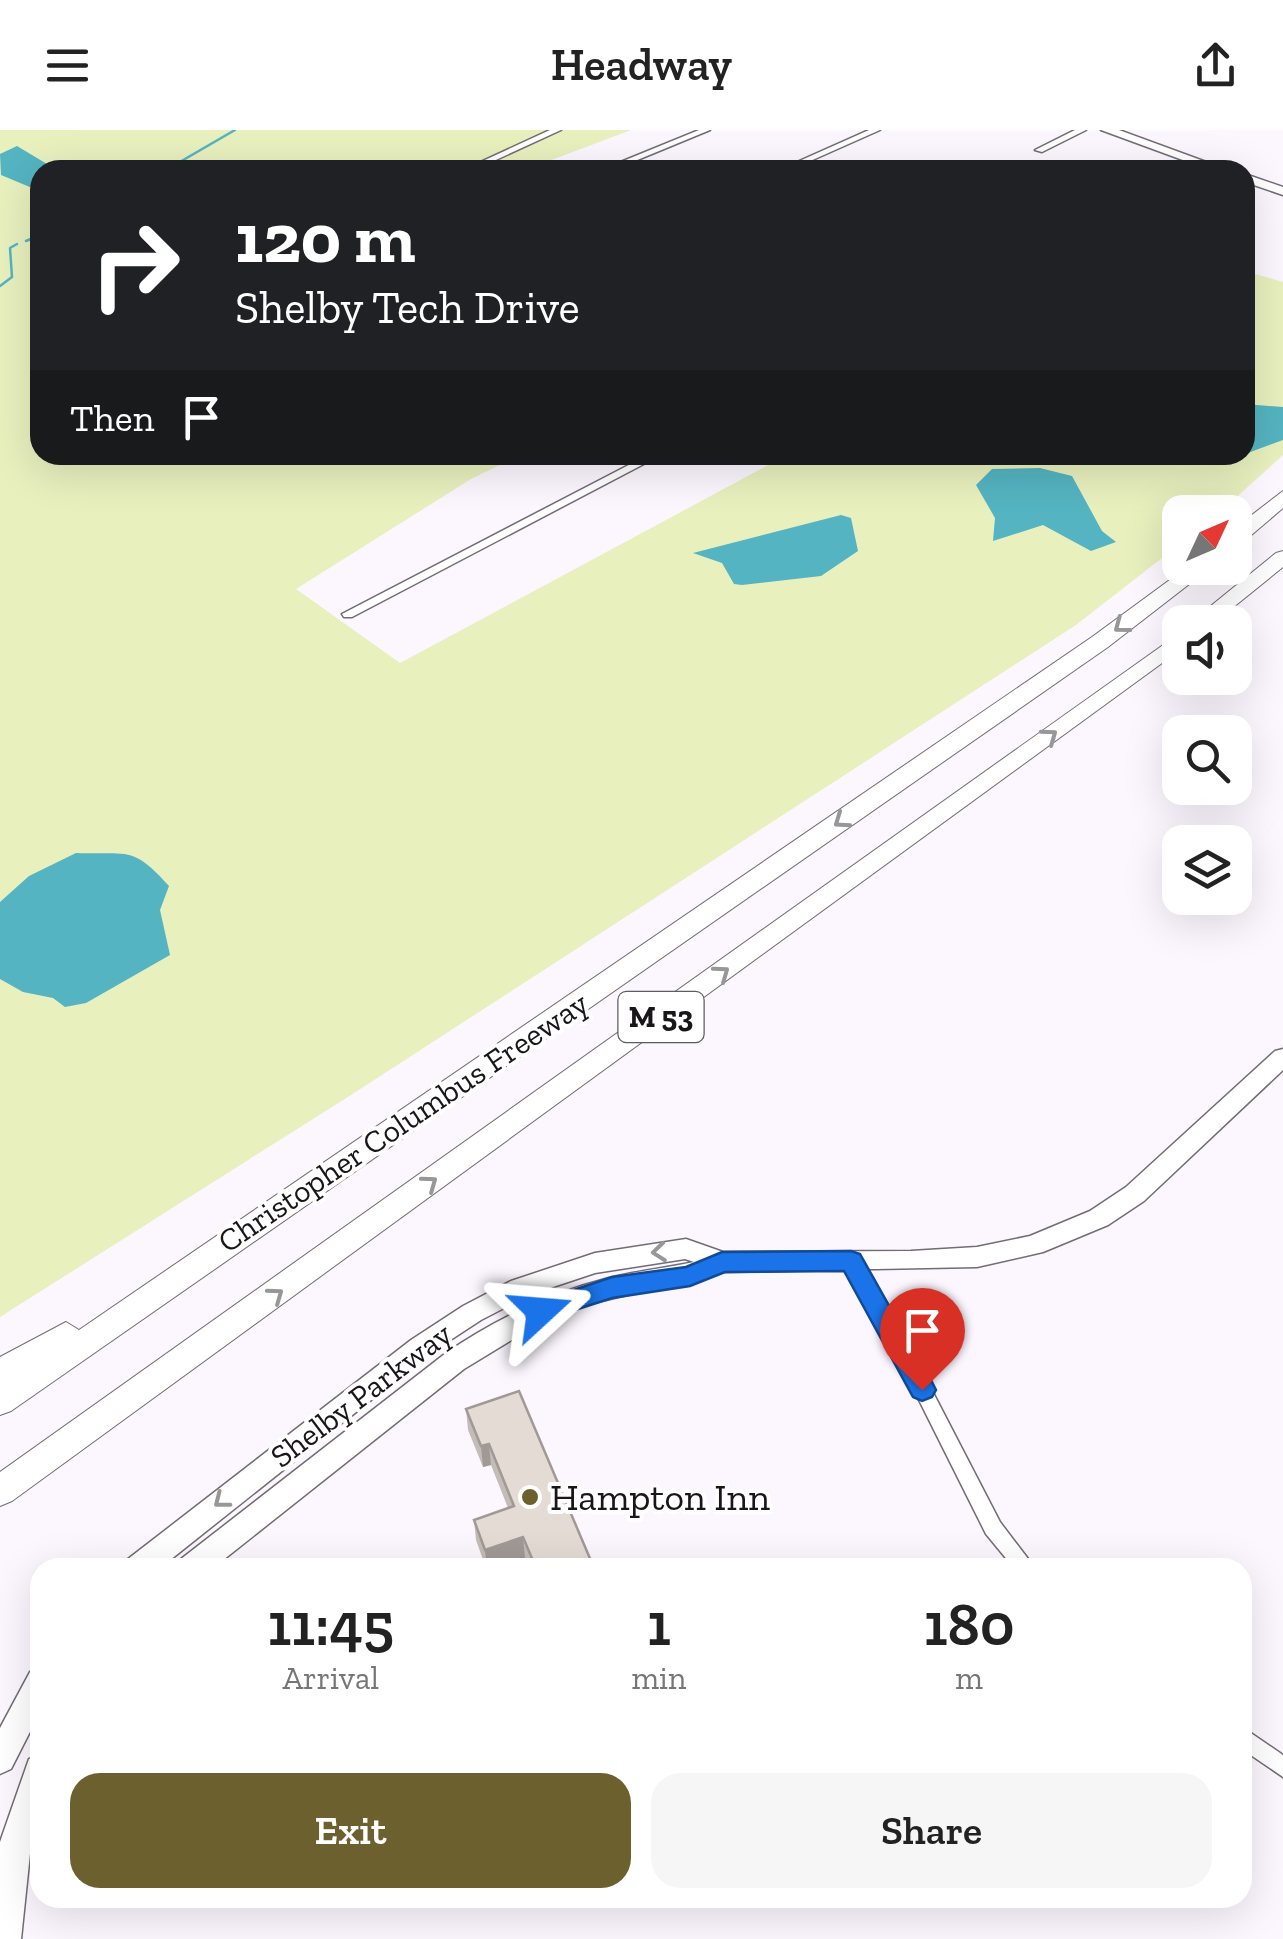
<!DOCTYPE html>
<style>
:root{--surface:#fff;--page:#f6f6f6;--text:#222;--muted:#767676;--accent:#6c612e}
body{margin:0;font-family:"Zilla Slab",serif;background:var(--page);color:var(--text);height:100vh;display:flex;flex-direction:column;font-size:38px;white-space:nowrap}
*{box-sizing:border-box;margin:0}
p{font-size:32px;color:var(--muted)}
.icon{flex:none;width:55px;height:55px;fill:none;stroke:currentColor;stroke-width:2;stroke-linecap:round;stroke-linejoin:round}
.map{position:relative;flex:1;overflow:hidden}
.drawer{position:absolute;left:30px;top:1428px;width:1222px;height:350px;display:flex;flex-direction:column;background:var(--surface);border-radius:30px;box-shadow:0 10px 40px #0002}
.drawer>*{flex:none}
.hud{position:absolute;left:30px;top:30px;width:1225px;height:305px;border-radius:30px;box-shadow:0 10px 40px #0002;background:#202124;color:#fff;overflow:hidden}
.needle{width:65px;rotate:46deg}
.buttons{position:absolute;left:1162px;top:365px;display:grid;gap:20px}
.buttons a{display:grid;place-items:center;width:90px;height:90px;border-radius:20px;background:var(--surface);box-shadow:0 10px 40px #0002;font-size:50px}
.pin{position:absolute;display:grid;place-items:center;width:85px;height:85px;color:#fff;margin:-102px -42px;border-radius:50% 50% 50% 0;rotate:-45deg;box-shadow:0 0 10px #0007}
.pin .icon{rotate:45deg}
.me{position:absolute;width:110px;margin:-55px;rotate:71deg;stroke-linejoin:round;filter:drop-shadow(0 0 8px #0008)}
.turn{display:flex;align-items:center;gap:35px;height:210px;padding:0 40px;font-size:45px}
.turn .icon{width:130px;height:130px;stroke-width:2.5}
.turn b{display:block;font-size:70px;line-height:85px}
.then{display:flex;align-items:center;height:95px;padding:0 40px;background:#0003;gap:20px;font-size:38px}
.eta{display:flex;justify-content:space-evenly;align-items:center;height:170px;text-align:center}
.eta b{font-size:60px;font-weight:600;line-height:70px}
.action{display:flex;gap:20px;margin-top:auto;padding:20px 40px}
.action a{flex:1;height:115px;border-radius:30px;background:var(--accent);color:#fff;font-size:40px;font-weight:600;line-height:115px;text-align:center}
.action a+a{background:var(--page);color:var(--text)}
header{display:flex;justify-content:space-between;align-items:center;height:130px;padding:0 40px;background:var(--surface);font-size:45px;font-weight:600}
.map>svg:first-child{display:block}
.green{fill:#e8f0be}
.water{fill:#54b4c1}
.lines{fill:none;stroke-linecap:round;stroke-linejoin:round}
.stream{stroke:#54b4c1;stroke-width:2.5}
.street-casing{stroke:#726c73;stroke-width:3}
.secondary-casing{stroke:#726c73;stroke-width:3}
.highway-casing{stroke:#726c73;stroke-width:2}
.street{fill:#fff;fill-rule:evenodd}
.secondary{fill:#fff;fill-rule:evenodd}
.highway{fill:#fff;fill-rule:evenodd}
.wall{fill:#c4bcb7}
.shaded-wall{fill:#a09995}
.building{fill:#e4dbd5;stroke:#a09995;stroke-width:2.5}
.oneway{stroke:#979698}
.route{fill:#1a73e8;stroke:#114b97;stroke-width:2.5}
.poi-dot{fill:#6c612e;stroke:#fff;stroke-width:4}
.labels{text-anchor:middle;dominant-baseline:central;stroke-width:8;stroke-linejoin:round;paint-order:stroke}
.shield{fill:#fff;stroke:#5d5c5e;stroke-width:2.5}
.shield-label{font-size:30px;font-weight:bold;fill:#181619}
.street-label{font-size:32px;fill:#181619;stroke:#fff}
.near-poi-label{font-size:38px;fill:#181619;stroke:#fff;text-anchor:start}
</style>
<header><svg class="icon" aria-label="menu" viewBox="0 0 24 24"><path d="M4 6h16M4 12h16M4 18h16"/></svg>Headway<svg class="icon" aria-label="share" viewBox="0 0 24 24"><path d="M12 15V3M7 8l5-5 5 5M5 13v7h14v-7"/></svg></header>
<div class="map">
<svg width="1283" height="1809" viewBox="0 0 1283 1809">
<rect width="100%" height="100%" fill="#fcf6fe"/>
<!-- green -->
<path class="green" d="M0,0H631L525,40H40V325H520L471,349L296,459L400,533L787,325H1245V141L1283,152V325L1220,382H1180V414L1076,495L351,965L0,1187Z"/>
<!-- water -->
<path class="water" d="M17,16L57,40H40V66L37,60L1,45L0,24Z
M1245,274L1283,277V310L1245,324Z
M1040,338L1072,346L1102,401L1116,412L1091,421L1043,395L993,411L995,388L976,355L992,339Z
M841,385L851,388L858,421L821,446L742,455L734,454L722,433L693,423Z
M76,723C129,725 132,715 169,756L160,780L170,825L86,873L65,877L53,868L23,862L0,849V772L29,746Z"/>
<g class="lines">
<!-- stream -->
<path class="stream" d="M166,40L235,0
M26,111L40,105
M0,156L12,147L10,118L17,114"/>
<defs>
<path id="street" d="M550,0H561L474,40H463Z
M699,0H710L613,40H601Z
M869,0H880L790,40H779Z
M1075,0H1086L1042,22L1035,20Z
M648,325H661L352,487H344L342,484Z
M851,1124L857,1126L911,1220L1000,1392L1035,1438H1014L986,1404L899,1230L843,1131L845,1126Z
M1242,1597L1283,1625V1647L1242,1619Z"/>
<path id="secondary" d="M1101,0H1119L1228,40H1210Z
M1245,44L1283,57V65L1245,52Z
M1283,919V940L1144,1071L1108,1095L1043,1122L977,1137L724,1142L589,1174L538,1194L464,1239L213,1438H177L181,1429L446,1223C496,1189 550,1163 609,1148C637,1141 666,1138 694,1132L685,1129L595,1143L529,1165L481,1190L429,1224L160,1438H124L128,1429L411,1210L463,1176L511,1151L595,1123L686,1109L723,1122L911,1121L977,1117L1030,1106L1090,1081L1126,1057L1275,921Z
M40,1538V1582L11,1639L0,1644V1598L30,1542Z
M40,1624V1686L31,1714L21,1809H0V1712L29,1629Z"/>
<path id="highway" d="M1283,361V378L1242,413L1235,415V398Z
M1283,421V437L1215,492H1191L1276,423Z
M1186,438H1210L1108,517L11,1281L0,1285V1227L66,1192L79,1200L1092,507Z
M1180,503V520L12,1371L0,1376V1342Z"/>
</defs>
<!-- street casing -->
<use href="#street" class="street-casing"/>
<!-- secondary casing -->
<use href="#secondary" class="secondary-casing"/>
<!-- highway casing -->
<use href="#highway" class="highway-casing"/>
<!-- street -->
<use href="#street" class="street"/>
<!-- secondary -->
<use href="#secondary" class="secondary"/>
<!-- highway -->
<use href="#highway" class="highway"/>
</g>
<!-- wall -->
<path class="wall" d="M466,1279L594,1438H529L525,1428L496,1438H486L476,1410L474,1390L508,1378L491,1335L483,1337L468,1300Z"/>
<!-- shaded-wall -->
<path class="shaded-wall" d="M489,1314L491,1335L483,1337L481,1316Z
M523,1407L525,1428L496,1438H487L485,1420Z"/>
<!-- building -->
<path class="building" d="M519,1261L594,1438H536L523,1407L485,1420L474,1390L514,1376L489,1314L481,1316L466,1279Z"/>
<!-- one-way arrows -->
<defs><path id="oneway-chevron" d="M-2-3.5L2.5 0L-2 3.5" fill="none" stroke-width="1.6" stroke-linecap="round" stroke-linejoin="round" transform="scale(2.5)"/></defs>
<g class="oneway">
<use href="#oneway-chevron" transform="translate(1121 496) rotate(143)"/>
<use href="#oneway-chevron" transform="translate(1050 606) rotate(-36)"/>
<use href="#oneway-chevron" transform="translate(841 691) rotate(145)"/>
<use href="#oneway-chevron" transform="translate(722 843) rotate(-36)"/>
<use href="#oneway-chevron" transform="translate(430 1053) rotate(-36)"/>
<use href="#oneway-chevron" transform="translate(659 1122) rotate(174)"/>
<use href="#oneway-chevron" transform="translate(276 1165) rotate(-36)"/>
<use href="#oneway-chevron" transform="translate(221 1371) rotate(142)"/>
</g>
<!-- route -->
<path class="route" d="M851,1121L860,1124L932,1252L936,1260L932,1267L922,1271L913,1267L844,1141L725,1142L690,1156L612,1168L541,1191L532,1188L528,1181L532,1174L612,1147L686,1137L722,1122Z"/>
<!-- markers -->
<circle class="poi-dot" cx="530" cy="1367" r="10"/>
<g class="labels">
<!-- shield labels -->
<rect class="shield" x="618.5" y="862" width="85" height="50" rx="8"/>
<g class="shield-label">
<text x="661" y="887">M 53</text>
</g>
<!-- street labels -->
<g class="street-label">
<text transform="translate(403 992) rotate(-34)">Christopher Columbus Freeway</text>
<text transform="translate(361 1265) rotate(-37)">Shelby Parkway</text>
</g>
<!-- near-poi labels -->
<g class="near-poi-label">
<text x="550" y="1367">Hampton Inn</text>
</g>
</g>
</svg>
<div class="buttons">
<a><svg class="needle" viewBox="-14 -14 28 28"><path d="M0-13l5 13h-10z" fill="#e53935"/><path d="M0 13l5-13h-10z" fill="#767676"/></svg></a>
<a><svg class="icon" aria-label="sound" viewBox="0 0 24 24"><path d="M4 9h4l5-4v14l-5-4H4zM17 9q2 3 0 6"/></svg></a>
<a><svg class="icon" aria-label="search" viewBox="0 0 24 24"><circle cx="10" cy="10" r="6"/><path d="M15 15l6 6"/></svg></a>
<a><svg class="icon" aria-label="layers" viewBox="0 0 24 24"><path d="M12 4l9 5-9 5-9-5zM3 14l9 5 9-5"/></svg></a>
</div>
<div class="pin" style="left:922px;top:1260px;background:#d93025"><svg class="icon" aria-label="arrive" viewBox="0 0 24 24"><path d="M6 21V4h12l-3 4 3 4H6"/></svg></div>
<svg class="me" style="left:541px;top:1181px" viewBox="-20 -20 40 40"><path d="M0-17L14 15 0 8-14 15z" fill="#1a73e8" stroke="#fff" stroke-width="4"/></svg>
<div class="hud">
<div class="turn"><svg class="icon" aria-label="right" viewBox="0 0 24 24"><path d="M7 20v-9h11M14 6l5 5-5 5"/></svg><div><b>120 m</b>Shelby Tech Drive</div></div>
<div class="then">Then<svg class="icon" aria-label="arrive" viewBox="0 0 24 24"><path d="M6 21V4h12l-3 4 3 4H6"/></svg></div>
</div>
<section class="drawer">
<div class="eta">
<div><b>11:45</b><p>Arrival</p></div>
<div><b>1</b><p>min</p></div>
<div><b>180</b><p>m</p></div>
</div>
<div class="action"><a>Exit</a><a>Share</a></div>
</section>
</div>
